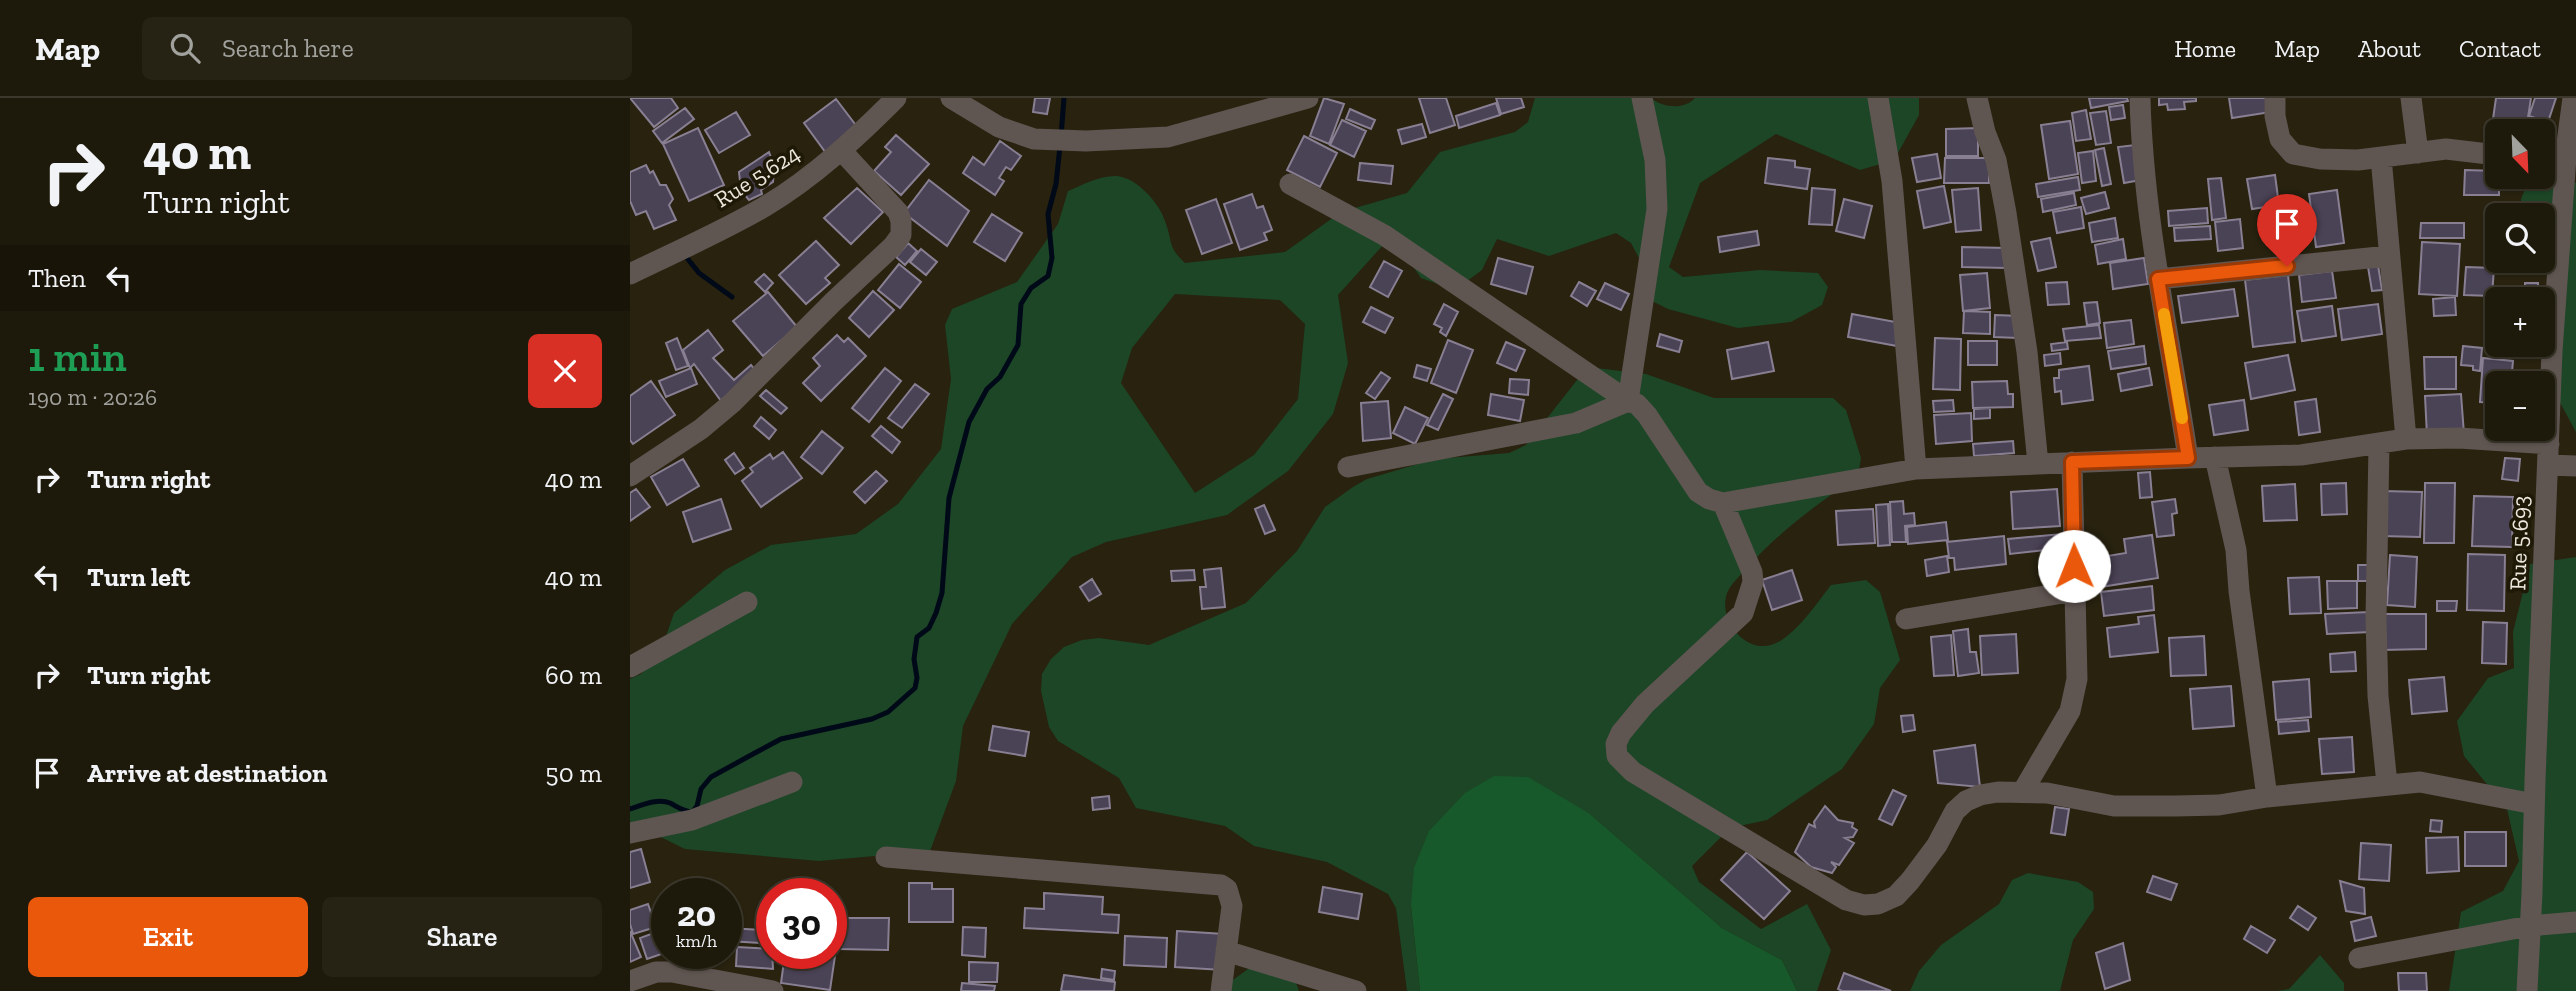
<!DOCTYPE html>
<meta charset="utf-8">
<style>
:root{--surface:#1e1a0b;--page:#262314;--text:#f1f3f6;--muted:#a1a19d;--line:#3c382c;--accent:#ea580c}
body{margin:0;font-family:"Zilla Slab",serif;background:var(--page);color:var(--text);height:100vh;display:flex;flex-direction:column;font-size:26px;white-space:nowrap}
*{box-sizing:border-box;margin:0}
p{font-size:23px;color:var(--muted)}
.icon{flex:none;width:38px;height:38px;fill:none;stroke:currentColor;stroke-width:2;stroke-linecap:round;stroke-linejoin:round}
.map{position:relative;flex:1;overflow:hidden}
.sheet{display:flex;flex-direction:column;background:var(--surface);width:630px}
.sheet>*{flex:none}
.top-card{background:#1e1a0b;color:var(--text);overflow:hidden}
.needle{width:46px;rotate:157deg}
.buttons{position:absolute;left:1855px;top:21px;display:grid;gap:14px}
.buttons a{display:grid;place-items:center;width:70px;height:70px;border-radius:10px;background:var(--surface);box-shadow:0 2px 5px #0004,0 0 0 2px var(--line);font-size:35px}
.speed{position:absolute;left:21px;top:780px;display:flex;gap:14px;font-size:35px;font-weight:700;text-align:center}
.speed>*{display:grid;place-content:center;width:91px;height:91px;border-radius:50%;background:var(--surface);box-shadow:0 2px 5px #0004,0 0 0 2px var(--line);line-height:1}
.speed small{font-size:18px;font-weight:400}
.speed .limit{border:10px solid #d22;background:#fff;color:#111}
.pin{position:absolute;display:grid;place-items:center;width:60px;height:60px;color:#fff;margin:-72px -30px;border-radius:50% 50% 50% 0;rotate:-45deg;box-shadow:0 0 7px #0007}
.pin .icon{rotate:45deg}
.me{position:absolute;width:77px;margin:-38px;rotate:359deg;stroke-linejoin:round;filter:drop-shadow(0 0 5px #0008)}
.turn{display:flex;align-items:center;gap:24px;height:147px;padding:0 28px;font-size:32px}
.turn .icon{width:91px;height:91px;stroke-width:2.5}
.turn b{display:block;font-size:49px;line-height:60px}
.then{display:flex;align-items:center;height:66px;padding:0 28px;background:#0003;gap:14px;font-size:26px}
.round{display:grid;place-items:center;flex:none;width:74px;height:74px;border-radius:10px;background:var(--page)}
.overview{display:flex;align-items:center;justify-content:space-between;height:119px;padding:0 28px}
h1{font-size:42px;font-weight:600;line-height:52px;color:#1e9e55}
.primary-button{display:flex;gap:14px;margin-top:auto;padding:14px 28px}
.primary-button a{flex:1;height:80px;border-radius:10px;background:var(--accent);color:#fff;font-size:28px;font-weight:600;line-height:80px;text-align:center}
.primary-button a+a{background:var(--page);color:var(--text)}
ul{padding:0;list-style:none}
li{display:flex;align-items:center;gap:21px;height:98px;padding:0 28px}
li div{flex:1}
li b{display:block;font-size:26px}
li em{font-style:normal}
header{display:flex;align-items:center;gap:42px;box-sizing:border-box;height:98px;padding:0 35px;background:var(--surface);border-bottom:2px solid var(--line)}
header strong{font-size:33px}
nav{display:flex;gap:38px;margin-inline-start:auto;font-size:24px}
.search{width:490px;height:63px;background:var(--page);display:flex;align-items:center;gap:18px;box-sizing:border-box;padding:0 24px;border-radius:10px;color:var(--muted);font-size:26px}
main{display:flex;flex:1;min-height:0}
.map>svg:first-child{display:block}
.green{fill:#1c4626;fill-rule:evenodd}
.forest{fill:#17592a}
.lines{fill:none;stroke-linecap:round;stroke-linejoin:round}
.stream{stroke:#000918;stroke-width:5}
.building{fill:#4a4255;stroke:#887f93;stroke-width:2}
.street{stroke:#5f5551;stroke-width:21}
.route-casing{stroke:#983908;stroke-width:18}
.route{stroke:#ea580c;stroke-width:12}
.slow{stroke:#f59e0b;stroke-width:12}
.labels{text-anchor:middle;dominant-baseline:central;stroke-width:7;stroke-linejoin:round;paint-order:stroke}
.street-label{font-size:23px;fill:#ece8dd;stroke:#1e1806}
</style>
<header>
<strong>Map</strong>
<div class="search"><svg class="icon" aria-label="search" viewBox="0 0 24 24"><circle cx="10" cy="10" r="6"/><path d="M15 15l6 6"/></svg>Search here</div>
<nav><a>Home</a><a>Map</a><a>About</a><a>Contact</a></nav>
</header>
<main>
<section class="sheet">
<div class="top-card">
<div class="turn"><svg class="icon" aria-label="right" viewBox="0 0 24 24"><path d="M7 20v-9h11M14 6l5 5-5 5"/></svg><div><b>40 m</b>Turn right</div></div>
<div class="then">Then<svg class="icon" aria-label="left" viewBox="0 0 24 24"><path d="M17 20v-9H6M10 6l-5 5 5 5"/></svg></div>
</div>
<div class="overview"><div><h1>1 min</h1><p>190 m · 20:26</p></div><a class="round" style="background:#d93025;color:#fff"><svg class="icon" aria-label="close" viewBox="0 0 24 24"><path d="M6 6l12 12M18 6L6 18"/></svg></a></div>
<ul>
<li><svg class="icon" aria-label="right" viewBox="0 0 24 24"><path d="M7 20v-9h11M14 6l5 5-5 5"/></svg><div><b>Turn right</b></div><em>40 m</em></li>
<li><svg class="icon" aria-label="left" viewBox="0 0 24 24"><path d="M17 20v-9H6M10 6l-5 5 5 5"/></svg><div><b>Turn left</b></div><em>40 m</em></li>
<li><svg class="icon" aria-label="right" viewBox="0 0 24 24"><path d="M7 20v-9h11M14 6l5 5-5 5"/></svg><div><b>Turn right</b></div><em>60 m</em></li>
<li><svg class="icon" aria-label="arrive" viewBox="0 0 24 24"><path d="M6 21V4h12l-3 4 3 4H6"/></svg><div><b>Arrive at destination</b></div><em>50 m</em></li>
</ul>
<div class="primary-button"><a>Exit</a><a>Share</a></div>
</section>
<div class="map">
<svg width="1946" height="893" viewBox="0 0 1946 893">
<rect width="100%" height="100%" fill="#28220f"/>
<!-- green -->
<path class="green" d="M905,0H1021C1033,10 1054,12 1065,0H1289V17L1264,62L1230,72L1146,36L1070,85L1039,169L1053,179L1130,172L1188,175L1198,189L1192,207L1161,224L1108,230L1038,211L1022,203L1009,160L1001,145L986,135L919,158L867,141L852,172L825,192L791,180L771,151L754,146L708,197L718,265L703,316L658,373L597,417L476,444L442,459L382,526L333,628L326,683L300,753L189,763L55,751L0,724V581L11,576L33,547L44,515L95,472L141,447L226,436L268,406L311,351L321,281L315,227L322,211L387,184L428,126L438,93C452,87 469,78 485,78C505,78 529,104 535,123C543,144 537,148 555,165L655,154L711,114L777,95L810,54L885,34L898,24ZM545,196L650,202L675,226L668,301L624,357L565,395L491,285L502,250Z
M1931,79L1946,85V334L1914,275L1909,247H1913L1933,198L1912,163L1913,117H1890C1889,87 1903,81 1931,79Z
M966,270L1016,276L1084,300H1203L1216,312L1231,360L1228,378C1186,407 1151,432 1116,471C1111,477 1103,484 1099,491C1085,516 1112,555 1141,547C1163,541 1187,505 1201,487L1236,482L1250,494L1270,562L1250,590L1244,626L1212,671L1137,722L1100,730L1062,768L1069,784L1131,831L1177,806L1201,852L1187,893H1167L1152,862L1092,830L960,716L781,808L790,893H777L766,810L758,796L697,764L624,748L595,728L506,710L489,680L428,643L419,629L411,593L412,576L421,561L434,549L452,542L469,540L519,547L616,505L667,453L695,409L723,389L737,381L805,361L879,355L896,347L951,277Z
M1946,459V893H1819L1831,814L1873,793L1889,763L1877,711L1834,658L1827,623L1858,580L1884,570L1883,534L1900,466Z
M1398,775L1448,784L1463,794L1464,811L1443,842L1430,893H1280L1289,873L1311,847L1369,806L1382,782Z
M1690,857L1714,885V893H1647L1659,891Z
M629,863L661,871L669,893H580L589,892Z"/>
<!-- forest -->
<path class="forest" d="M864,678L898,679L960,716L1092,830L1152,862L1167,893H790L781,808L784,770L799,733L835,695Z"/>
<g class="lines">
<!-- stream -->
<path class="stream" d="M431,39L434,0
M53,155L69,175L102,199
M0,711C12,707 28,700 40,705C48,709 52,713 62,714L67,708L71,691L81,679L123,656L151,641L242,621L258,614L285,590L287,580L284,561L287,539L299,530L306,515L312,495L319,400L339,324L357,291L370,279L388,247L391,206L401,190L418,178L422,160L418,116L426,86L430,48"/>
</g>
<!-- building -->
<path class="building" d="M0,0H41L48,10L24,29Z
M405,0H420L417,16L403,14Z
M694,0L714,6L699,46L680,38Z
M789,0H816L825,27L800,35Z
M866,0H891L894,9L871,16Z
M1459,0H1497L1498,3L1461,10Z
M1529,0H1566V3L1554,4L1555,11L1538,12L1537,6L1529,7Z
M1599,0H1639L1641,14L1602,20Z
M1866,0H1901L1897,26L1863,21Z
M1905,0H1926L1918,24L1899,18Z
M206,1L228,30L196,55L174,25Z
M866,5L870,17L829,30L826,18Z
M1493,7L1495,20L1481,22L1479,9Z
M55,10L64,21L32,45L23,33Z
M720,11L745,22L741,31L716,21Z
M1456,12L1461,41L1446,43L1442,15Z
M1476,13L1481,45L1466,47L1460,15Z
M106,14L120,37L89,55L75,32Z
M712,22L736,33L724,59L700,47Z
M1440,23L1448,76L1419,81L1411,27Z
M792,26L796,39L772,46L768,32Z
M68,30L94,87L59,103L33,46Z
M1348,30V58H1316V31Z
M266,37L299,66L271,97L244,73L261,54L255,49Z
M674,38L707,55L690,89L657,72Z
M370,43L391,58L381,72L376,69L369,80L374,83L365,97L333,75L343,59L354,67Z
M1505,47L1511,82L1494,85L1488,49Z
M1474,50L1481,86L1472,88L1465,52Z
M1463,53L1466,83L1452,85L1448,55Z
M139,54L144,68L148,66L150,71L144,74L143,84L131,92L132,96L119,102L111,92L109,74Z
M1307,56L1311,80L1287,84L1282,60Z
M1138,60L1165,63V69L1180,71L1177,91L1135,85Z
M1315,60H1359V85H1314Z
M730,65L763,68L761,86L728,82Z
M16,67L20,75L23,73L30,87H36L43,101L39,107L46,122L24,131L16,113L6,117L0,103V74Z
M1835,72L1867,73V79H1869V97H1834Z
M1645,77L1649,107L1622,111L1617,81Z
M1448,79L1450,92L1408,99L1406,86Z
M1591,80L1596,120L1582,122L1578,81Z
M299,82L339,113L317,148L274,115Z
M1314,88L1321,124L1294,130L1287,93Z
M227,90L253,114L221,146L194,120Z
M1182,90L1205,92L1202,127L1179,126Z
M1348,90L1351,132L1326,134L1322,92Z
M1707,92L1714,145L1686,149L1679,96Z
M1475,94L1479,110L1456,116L1451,100Z
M1444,95L1446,107L1413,114L1411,101Z
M622,96L627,110L633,108L642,132L634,135L637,142L610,152L594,106Z
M586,101L602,145L572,156L556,112Z
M1214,101L1242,108L1234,140L1206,133Z
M1451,109L1454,130L1427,135L1423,114Z
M1577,110L1578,125L1539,128L1538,113Z
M362,116L392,135L375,163L344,144Z
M1651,119L1654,146L1637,147L1635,121Z
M1485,120L1488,140L1462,144L1459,125Z
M1610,121L1613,150L1588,153L1585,124Z
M1791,125H1834V140H1790Z
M1580,128L1581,141L1545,143L1544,130Z
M1127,133L1129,147L1090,154L1088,139Z
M1420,140L1426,169L1408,173L1401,144Z
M1493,141L1496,161L1468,166L1465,147Z
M186,143L209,167L195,180L200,185L176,206L149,177Z
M1792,144L1830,146L1827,198L1789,196Z
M278,145L287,153L275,167L266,159Z
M1332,149L1378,150L1377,170L1332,169Z
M291,151L307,164L296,177L280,164Z
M868,160L903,169L896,196L861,186Z
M1514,160L1518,186L1483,191L1480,165Z
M754,163L772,173L758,199L740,189Z
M269,166L291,184L270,210L248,192Z
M1748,167L1752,192L1742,193L1738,169Z
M1836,169L1864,170L1862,198L1834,197Z
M1702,173L1706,200L1672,204L1669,177Z
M1357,175L1360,210L1333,213L1330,177Z
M134,176L143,185L135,194L125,184Z
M1658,177L1665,244L1623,249L1615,182Z
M949,184L966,193L957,208L941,198Z
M1437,184L1439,206L1418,207L1416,185Z
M975,185L999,196L991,212L967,201Z
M1895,185H1908V201H1895Z
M1604,191L1608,218L1552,225L1548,198Z
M243,193L264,212L239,239L219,220Z
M138,194L167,229L133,258L103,223Z
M1825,199L1826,217L1804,218L1803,201Z
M1467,204L1470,225L1457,227L1454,205Z
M814,206L828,214L816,238L810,234L812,230L804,226Z
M1748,206L1752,236L1712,242L1708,211Z
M1702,208L1706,238L1672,243L1667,213Z
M741,209L763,220L755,235L733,224Z
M1334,213L1360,214V236L1333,235Z
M1222,216L1271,225L1267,248L1218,239Z
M1365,217L1390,218L1388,240L1364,239Z
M1501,222L1504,246L1477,250L1474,225Z
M1469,227L1471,240L1435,243L1433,231Z
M78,232L93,252L83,260L104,282L121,267L128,276L94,307L64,266L60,270L53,252Z
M1030,236L1052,243L1049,254L1027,248Z
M207,237L214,244L218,240L236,258L191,303L173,285L190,268L183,260Z
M47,240L58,268L46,272L36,245Z
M1305,240L1331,241L1330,292L1303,291Z
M818,242L843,252L826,295L801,285Z
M1338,243H1367V267H1338Z
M876,244L895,252L886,273L867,265Z
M1138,244L1144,273L1102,281L1097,252Z
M1437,244L1438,251L1422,253L1421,246Z
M1514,248L1516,266L1481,271L1478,253Z
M1833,248L1852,250L1850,273L1843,272V268L1831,267Z
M1430,255L1431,266L1415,268L1414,257Z
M1658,257L1665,292L1621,301L1615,265Z
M1794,259H1826V291H1795Z
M1853,260L1883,263L1881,285H1867V305L1850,304Z
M787,267L801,271L797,283L784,279Z
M1459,268L1463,302L1432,306L1431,293L1425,294L1424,280H1429V272Z
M61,270L67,286L36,299L29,283Z
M255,270L271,283L239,324L222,310Z
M1519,270L1522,287L1491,293L1488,276Z
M751,274L760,280L745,301L736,295Z
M880,281L899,282L898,297L879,295Z
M21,283L45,317L3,346L0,342V298Z
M1377,283L1378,296H1383V309L1343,310L1342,284Z
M285,286L299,296L272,330L258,320Z
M136,292L157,310L151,316L130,298Z
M813,296L823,301L808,332L797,327Z
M861,296L894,302L890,323L858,317Z
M1831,296L1834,336L1797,338L1795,298Z
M1686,301L1690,334L1669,337L1665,304Z
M1323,302L1324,313L1304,314L1303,303Z
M1614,302L1618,332L1584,337L1579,307Z
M758,303L761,340L733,343L731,305Z
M775,309L798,320L785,346L763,335Z
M1360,310V320L1344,321V311Z
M1341,315L1342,343L1306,346L1304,317Z
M131,319L146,332L139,341L124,328Z
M251,328L270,344L262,355L242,338Z
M192,333L213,350L192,376L171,359Z
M1383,343L1384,355L1344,358L1343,346Z
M153,354L172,380L131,409L112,383L123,374L120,370L140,356L143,361Z
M104,355L114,370L105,376L95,362Z
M1875,360L1890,361L1888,383L1872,381Z
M53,361L69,388L37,407L21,379Z
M246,373L257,383L235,405L224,394Z
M1520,374L1522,399L1510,400L1508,375Z
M1716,385L1717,416L1692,417L1691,386Z
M1795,385H1825L1824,445H1794Z
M1665,386L1667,422L1634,423L1632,388Z
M6,391L20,409L0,423V395Z
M1427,391L1430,428L1383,431L1381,394Z
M1753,393L1792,394L1790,439L1751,438Z
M1844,398L1883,399L1882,449L1842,448Z
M91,401L101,431L63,444L53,414Z
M1545,401L1547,415L1542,416L1544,437L1527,439L1522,404Z
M1273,403L1274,416L1284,415L1285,427L1275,428L1276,444H1262L1260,404Z
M1258,406L1260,447L1248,448L1246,407Z
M634,407L645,432L635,436L625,411Z
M1243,411L1245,445L1208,447L1206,413Z
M1316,424L1318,442L1278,446L1277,429Z
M1432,436L1434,450L1380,456L1378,441Z
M1522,437L1528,480L1458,491L1453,462L1496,455L1494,441Z
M1374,438L1376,466L1325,472L1324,460H1319L1317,444Z
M1838,456L1875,457L1874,513L1837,512Z
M1760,457L1787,459L1785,509L1757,507Z
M1317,458L1319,474L1297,478L1295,462Z
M1728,467H1738V483H1728Z
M591,470L595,509L572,511L570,489H576L574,472Z
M564,472L565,482L542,483L541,473Z
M1162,472L1172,502L1142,512L1132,482Z
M1689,479L1691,515L1660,516L1658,480Z
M462,481L471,496L459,503L450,489Z
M1697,483H1727V510L1698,511Z
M1522,488L1524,512L1474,518L1471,494Z
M1807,503H1827L1826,513H1807Z
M1739,514L1740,534L1697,536L1695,516Z
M1752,516H1796V551L1752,552Z
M1524,517L1528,554L1480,559L1477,530L1509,526L1508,519Z
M1853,524L1877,525L1876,566L1852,565Z
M1338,531L1340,554H1346L1349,575L1328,578L1323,533Z
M1386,536L1388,575L1352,577L1350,538Z
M1321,537L1324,577L1304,578L1301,539Z
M1574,538L1576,577L1541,578L1539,540Z
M1725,554L1726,573L1701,574L1700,556Z
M1814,579L1817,613L1782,616L1779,582Z
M1679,581L1681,619L1646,622L1643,584Z
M1601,588L1604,628L1563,631L1560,591Z
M1283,617L1285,632L1273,634L1271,618Z
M1678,622L1679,633L1649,636L1648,624Z
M363,628L399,634L395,658L359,652Z
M1722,639L1724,674L1692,676L1689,641Z
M1345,647L1350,689L1308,685L1304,653Z
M1263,692L1276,698L1262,727L1249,721Z
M479,698L480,710L463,712L462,700Z
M1195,708L1208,722L1223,725L1222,729L1227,732L1223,739L1215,740L1224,745L1209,767L1201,764L1206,769L1202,775L1181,769L1165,754L1179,726L1185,729L1184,724Z
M1425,709L1439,711L1435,737L1421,735Z
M1801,722L1812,723L1811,734L1800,733Z
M1835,734H1876V768H1835Z
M1828,739L1829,773L1797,775L1796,740Z
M1731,745L1761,747L1759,783L1729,781Z
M11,751L20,784L0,790V754Z
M1117,754L1160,793L1134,821L1091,782Z
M1523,778L1547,786L1541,802L1517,794Z
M1710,783L1734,790L1735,816L1716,813Z
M279,785H302V791H323V824H279Z
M693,789L732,796L728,821L689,814Z
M414,795L473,799L472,816L489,817L488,835L394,830L395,810L414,811Z
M18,806L26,829L3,836L0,826V812Z
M1668,808L1686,820L1678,832L1660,820Z
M1741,819L1746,838L1725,843L1721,824Z
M209,820H259L258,852L209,851Z
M1621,828L1645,842L1637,855L1614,841Z
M333,829L356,830L355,859L332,857Z
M99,830L131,832L130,845L98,843Z
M32,832L37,854L17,861L10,840Z
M0,833L11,859L0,864Z
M547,833L594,836L592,872L545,869Z
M495,838L537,840L536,869L494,867Z
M1493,845L1500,882L1475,891L1466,855Z
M107,849L142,851L143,871L106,868Z
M155,856L205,858L200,892L151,885Z
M339,864L368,865L367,884H339Z
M472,871L485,873L484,882L471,880Z
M1214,875L1261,893H1212L1208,891Z
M1768,875H1796L1797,893H1769Z
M434,877L485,884L484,893H431Z
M332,885L365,888L364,893H331Z"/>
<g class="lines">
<!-- street -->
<path class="street" d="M321,0L369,29L404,41L456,43L538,39L678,0
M1248,0L1262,83L1286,371
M1347,0L1355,34L1366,62L1376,115L1397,254L1408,366
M1510,0C1513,121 1540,240 1558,360L1671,357L1776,341L1829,340L1919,346
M1645,0V18L1650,41L1663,56L1690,61L1728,62L1816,51L1867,57
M1781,0L1788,55
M1751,59L1776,341
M1913,61L1935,63
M660,86L754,137L998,303L1027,111L1025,62L1012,0
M0,176C45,154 91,134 134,109C183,80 226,40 266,0
M1528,181L1759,158
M1749,346L1746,520L1748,598L1757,686
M1585,359L1606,452L1609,493L1637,699
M1919,367L1946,368
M718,369L946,325L998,303L1007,306L1017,317L1068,394L1079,401L1093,405L1286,371L1558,360
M0,378L71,331L102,305L204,203L263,148L271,137V123L268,114L211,52
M1093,405L1122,474L1123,484L1113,515L1015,606L991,635L986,646L987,658L1003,674L1216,802L1234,807L1248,806L1266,798L1280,783L1307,747L1325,713L1336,703L1350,697L1368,694L1417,695L1484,708H1546L1589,707L1637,699L1790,684L1904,706
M1276,521L1445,493
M0,569L117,504
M1393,693L1440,613L1447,581L1442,364
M0,735L62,722L162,684
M256,759L591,787L597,791L602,808L591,893
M596,853L726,893
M1729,860L1899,828L1946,824
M0,883L26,874H42L143,893
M1897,893L1902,795L1905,682L1922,253L1937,45L1943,0"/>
</g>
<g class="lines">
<defs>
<path id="route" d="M1444,468L1442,364L1558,360L1528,181L1657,168"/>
</defs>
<!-- route casing -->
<use href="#route" class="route-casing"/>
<!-- route -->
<use href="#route" class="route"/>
<!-- slow -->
<path class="slow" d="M1534,216L1552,320"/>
</g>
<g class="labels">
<!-- street labels -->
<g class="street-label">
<text transform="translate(127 78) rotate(-32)">Rue 5.624</text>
<text transform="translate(1889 445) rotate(-88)">Rue 5.693</text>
</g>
</g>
</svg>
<div class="buttons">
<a><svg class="needle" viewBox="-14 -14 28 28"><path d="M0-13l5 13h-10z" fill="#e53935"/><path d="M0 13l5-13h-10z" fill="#a1a19d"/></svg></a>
<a><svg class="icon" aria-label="search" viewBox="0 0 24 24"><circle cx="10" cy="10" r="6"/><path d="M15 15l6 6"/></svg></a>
<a>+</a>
<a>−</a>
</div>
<div class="speed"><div>20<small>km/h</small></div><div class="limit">30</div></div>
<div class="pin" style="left:1657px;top:168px;background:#d93025"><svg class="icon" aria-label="arrive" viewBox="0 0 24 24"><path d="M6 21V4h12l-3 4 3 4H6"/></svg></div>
<svg class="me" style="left:1444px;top:468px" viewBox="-20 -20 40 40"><circle r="19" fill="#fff"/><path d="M0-13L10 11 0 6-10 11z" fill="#ea580c"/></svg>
</div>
</main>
